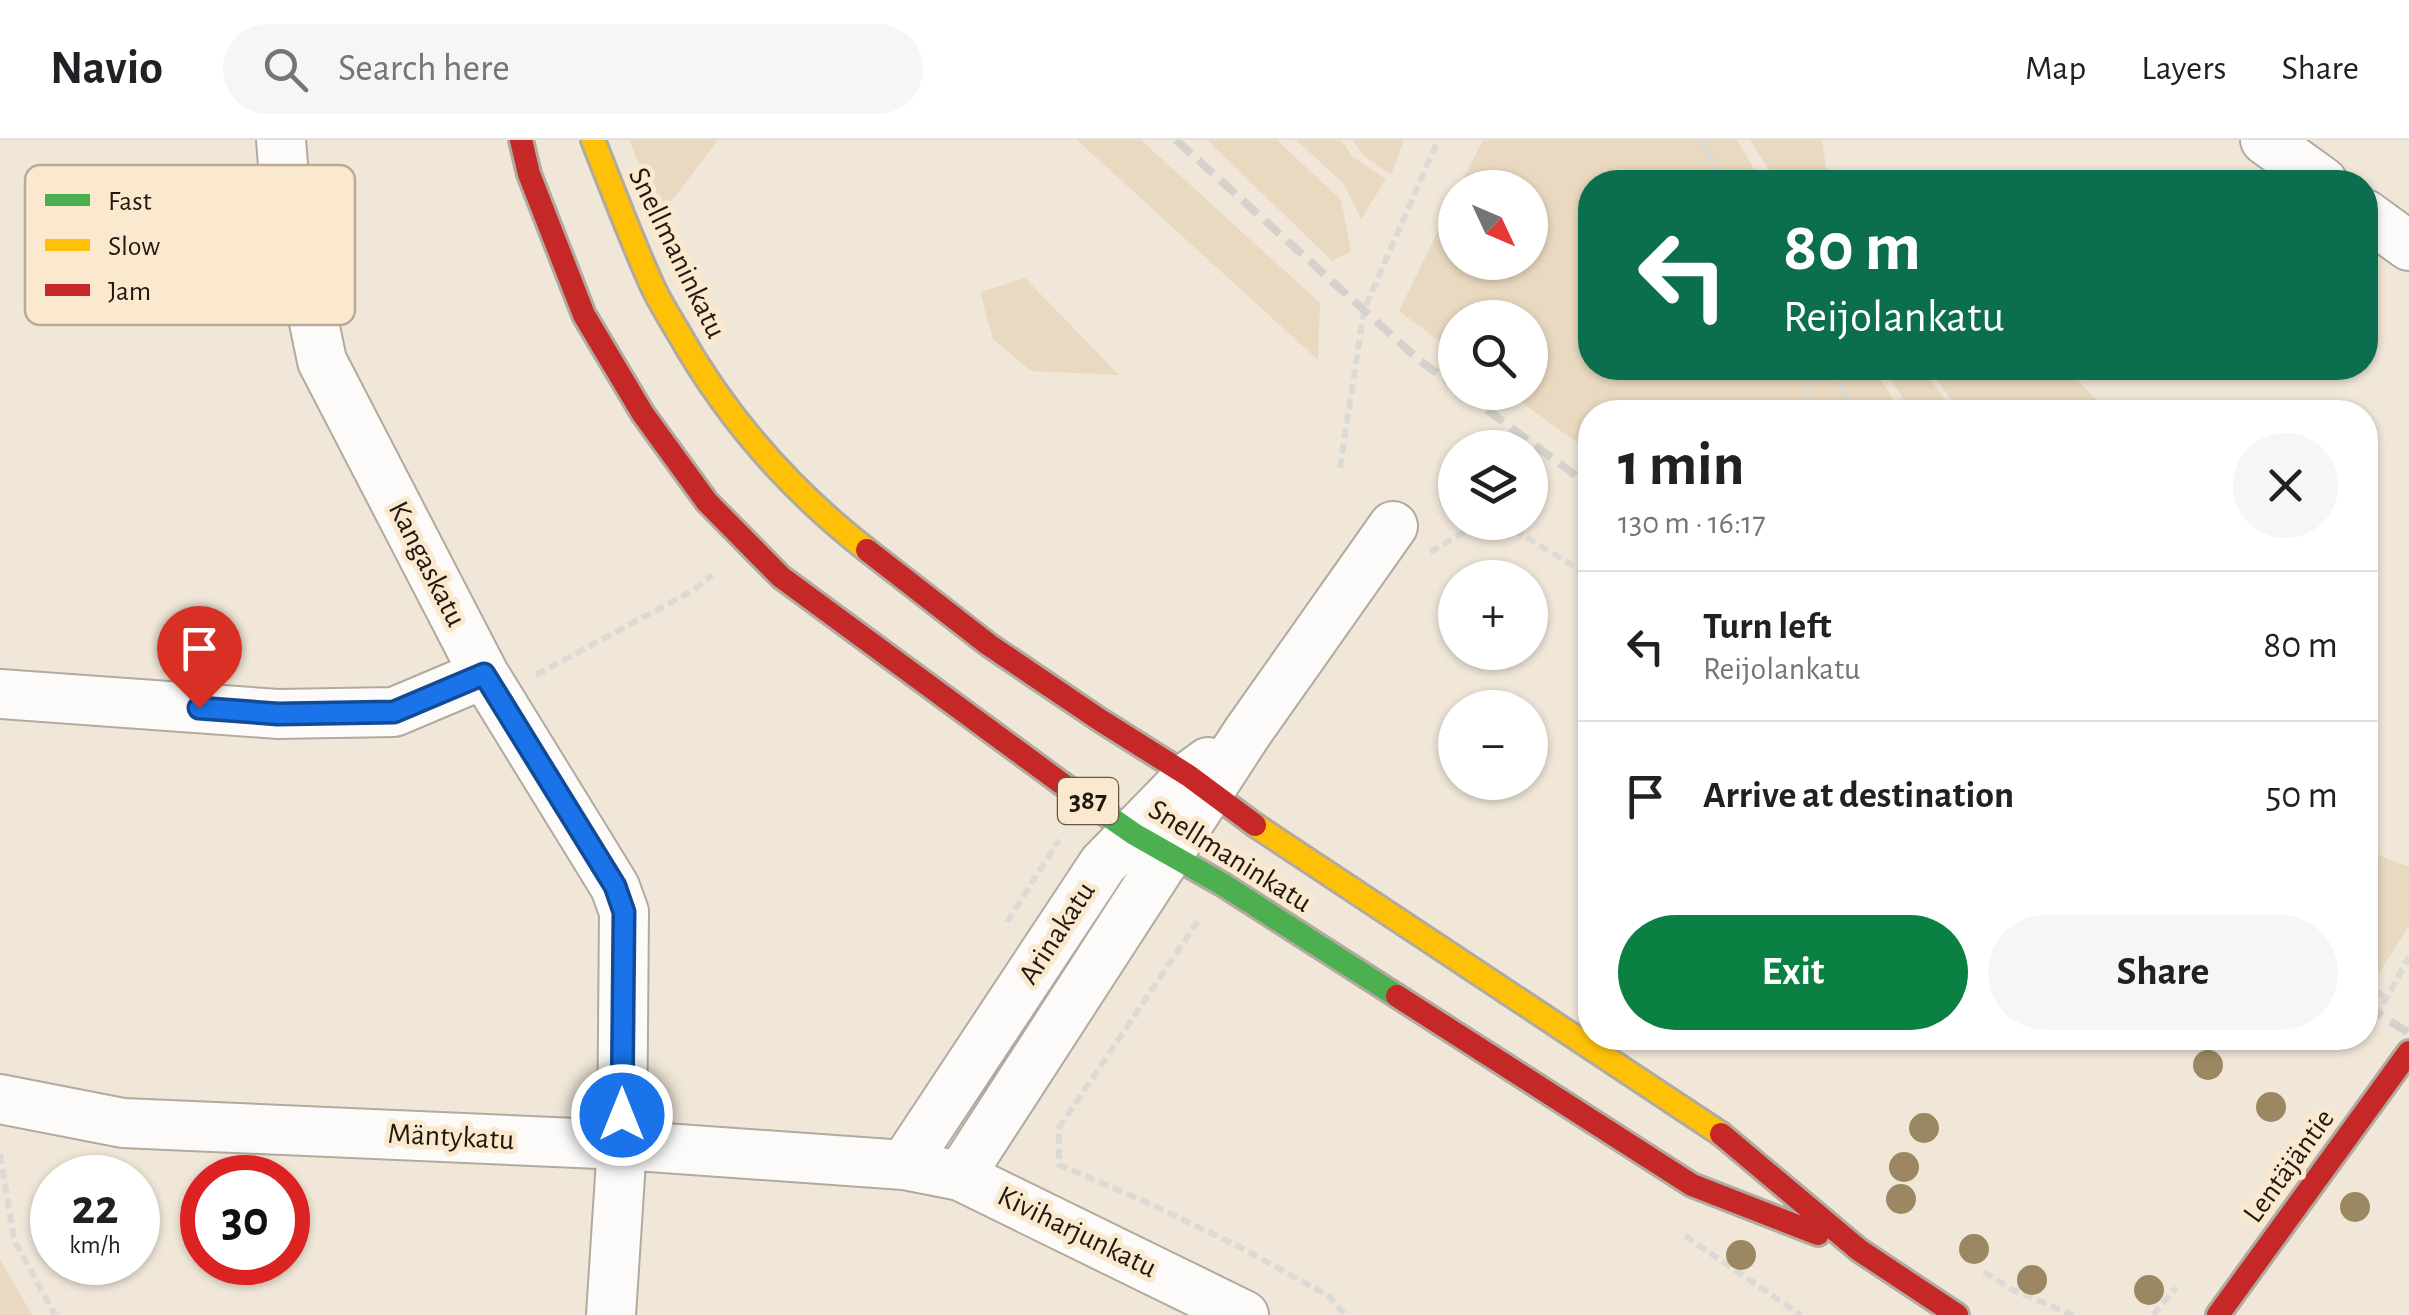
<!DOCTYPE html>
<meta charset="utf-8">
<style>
:root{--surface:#fff;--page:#f6f6f6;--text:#202124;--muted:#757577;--line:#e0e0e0;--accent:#0b8043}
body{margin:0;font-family:"Alegreya Sans",sans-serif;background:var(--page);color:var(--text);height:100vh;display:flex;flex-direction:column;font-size:38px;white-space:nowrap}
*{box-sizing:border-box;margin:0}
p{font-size:32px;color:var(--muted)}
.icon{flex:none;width:55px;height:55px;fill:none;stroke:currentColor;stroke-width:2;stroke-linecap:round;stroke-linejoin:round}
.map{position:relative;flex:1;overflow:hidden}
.details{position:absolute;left:1578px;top:260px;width:800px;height:650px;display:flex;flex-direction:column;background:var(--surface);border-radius:40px;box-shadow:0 2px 8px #0004}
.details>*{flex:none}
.guide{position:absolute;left:1578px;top:30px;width:800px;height:210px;border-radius:40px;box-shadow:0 2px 8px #0004;background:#0b6e4f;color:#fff;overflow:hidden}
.needle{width:65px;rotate:134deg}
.fabs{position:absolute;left:1438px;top:30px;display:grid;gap:20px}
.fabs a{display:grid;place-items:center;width:110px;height:110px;border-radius:50%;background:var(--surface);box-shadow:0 2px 8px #0004;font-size:50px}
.speed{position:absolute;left:30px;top:1015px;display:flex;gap:20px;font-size:50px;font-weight:700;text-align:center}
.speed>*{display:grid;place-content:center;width:130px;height:130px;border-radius:50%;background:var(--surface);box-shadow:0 2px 8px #0004;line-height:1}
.speed small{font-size:25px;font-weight:400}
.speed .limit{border:15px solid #d22;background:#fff;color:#111}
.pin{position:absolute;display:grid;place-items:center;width:85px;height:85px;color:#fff;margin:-102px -42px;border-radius:50% 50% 50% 0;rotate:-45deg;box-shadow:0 0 10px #0007}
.pin .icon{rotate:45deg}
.me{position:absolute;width:110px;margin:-55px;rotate:0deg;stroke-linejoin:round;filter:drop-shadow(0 0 8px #0008)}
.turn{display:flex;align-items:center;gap:35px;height:210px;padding:0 40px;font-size:45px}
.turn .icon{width:130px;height:130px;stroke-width:2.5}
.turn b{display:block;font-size:70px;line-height:85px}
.round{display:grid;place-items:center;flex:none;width:105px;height:105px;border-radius:52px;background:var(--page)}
.head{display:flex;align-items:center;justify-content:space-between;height:170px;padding:0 40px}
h1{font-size:60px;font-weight:700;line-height:75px}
.action{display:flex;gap:20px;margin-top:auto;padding:20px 40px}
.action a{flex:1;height:115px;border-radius:60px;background:var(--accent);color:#fff;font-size:40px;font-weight:700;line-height:115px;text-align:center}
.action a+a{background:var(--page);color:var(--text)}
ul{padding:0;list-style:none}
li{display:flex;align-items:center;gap:30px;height:150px;padding:0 40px;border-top:2px solid var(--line)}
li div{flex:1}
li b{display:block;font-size:38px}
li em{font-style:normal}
header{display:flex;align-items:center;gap:60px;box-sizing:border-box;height:140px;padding:0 50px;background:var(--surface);border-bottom:2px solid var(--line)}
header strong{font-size:48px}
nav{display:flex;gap:55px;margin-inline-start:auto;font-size:35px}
.search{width:700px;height:90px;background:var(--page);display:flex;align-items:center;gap:25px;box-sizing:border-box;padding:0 35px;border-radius:55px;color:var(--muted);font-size:38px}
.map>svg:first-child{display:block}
.green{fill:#e9d9c0}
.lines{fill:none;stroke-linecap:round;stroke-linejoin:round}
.street-casing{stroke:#b1aa9e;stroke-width:52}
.fast-casing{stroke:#b1aa9e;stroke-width:28}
.slow-casing{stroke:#b1aa9e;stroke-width:28}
.jam-casing{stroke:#b1aa9e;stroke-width:28}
.path{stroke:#dcdad5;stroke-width:6;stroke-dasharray:10 5;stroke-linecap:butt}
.street{stroke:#fdfbf9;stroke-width:48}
.fast{stroke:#4caf50;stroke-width:22}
.slow{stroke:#ffc107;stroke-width:22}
.jam{stroke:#c62828;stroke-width:22}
.rail{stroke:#d5d2ce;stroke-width:8;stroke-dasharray:20 10;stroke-linecap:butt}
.tree{fill:#9b8863}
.route-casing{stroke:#114b97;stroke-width:25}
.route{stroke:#1a73e8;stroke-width:18}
.labels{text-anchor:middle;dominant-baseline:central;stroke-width:10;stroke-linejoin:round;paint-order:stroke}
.shield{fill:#fae9ce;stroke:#615749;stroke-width:2.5}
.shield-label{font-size:28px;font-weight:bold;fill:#201910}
.street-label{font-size:30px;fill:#201910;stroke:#fae9ce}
.key{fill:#fae9ce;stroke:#b9ab95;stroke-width:2.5}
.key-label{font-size:28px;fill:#201910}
</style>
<header>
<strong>Navio</strong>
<div class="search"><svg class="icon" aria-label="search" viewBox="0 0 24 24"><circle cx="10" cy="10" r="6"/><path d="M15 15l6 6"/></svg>Search here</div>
<nav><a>Map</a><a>Layers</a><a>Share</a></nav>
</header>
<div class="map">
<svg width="2409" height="1175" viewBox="0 0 2409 1175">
<rect width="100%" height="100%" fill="#f0e7d8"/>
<!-- green -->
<path class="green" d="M629,0H718L660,76Z
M1077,0H1141L1320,163L1318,220Z
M1207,0H1277L1341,60L1351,111L1332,121Z
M1296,0H1341L1353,17L1386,39L1361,79L1343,43Z
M1352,0H1404L1391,35L1362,14Z
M1483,0H1737L1762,42H1590V228H1873L1901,272H1590V312L1509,253L1530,252V178H1455V213L1399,171L1455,56V122H1530V48L1459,47Z
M1750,0H1822L1826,27L1843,42H1776Z
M1025,138L1119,235L1031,231L993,199L980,152Z
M1883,228H1922L1954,272H1912Z
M1928,228H2066L2108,272H1960Z
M2365,713L2378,715L2409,727V786L2374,841L2365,835Z
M0,1119L32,1175H0Z"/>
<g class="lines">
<defs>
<path id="street" d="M281,0L284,37L322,221L484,534L615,747L624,772L622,1005L611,1175
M2265,0L2323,42
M2365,74L2409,106
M0,554L278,574L394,572L484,534
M0,959L123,983L622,1005L904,1025L960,1036L1244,1175
M904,1025L1103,724L1189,636L1208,622
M960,1036L1247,593L1393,386"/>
<path id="fast" d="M1061,643L1134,694L1222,744L1397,856"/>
<path id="slow" d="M593,0C612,48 630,96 651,143C658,159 668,175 677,190C725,276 790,350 867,410
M1255,685L1721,994"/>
<path id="jam" d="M521,0L529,34L584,175L643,274L707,362L781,437L1061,643
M867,410L989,505L1100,580L1189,636L1255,685
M1397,856L1692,1045L1818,1094
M1721,994L1859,1110L1957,1175
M2218,1175L2409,912"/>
</defs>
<!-- street casing -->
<use href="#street" class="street-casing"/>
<!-- fast casing -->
<use href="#fast" class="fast-casing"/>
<!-- slow casing -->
<use href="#slow" class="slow-casing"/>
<!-- jam casing -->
<use href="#jam" class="jam-casing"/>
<!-- path -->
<path class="path" d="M1701,0L1723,42
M1830,228L1856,272
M1803,272L1813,228
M1340,328L1364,170L1438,0
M1501,382L1582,431L1590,440
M1430,412L1481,382
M536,535L694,450L712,435
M1198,781L1059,988V1025L1144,1061L1238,1106L1329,1156L1345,1175
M1007,782L1059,700
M2365,843L2386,858
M2376,877L2409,817
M0,1014L14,1100L55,1175
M1685,1096L1801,1175
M1984,1132L2011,1149L2073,1175
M2153,1175L2176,1148"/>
<!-- street -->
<use href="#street" class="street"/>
<!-- fast -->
<use href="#fast" class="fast"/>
<!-- slow -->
<use href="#slow" class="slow"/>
<!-- jam -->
<use href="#jam" class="jam"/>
<!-- rail -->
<path class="rail" d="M1176,0L1419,220L1455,246
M1463,252L1590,346
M2365,866L2409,893"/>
</g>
<!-- trees -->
<g class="tree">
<circle cx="2208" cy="925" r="15"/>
<circle cx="2271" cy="967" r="15"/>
<circle cx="1924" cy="988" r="15"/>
<circle cx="1904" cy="1027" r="15"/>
<circle cx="1901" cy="1059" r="15"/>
<circle cx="2355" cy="1067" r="15"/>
<circle cx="1974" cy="1109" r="15"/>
<circle cx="1741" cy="1115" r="15"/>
<circle cx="2032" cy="1140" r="15"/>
<circle cx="2149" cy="1150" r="15"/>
</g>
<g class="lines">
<defs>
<path id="route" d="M199,568L278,574L394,572L484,534L615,746L624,772L622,975"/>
</defs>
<!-- route casing -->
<use href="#route" class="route-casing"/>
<!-- route -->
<use href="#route" class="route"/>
</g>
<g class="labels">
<!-- shield labels -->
<rect class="shield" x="1058" y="638" width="60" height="46" rx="8"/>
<g class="shield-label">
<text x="1088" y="661">387</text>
</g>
<!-- street labels -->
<g class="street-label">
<text transform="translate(677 113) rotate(64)">Snellmaninkatu</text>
<text transform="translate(427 424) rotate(63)">Kangaskatu</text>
<text transform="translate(1230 716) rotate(32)">Snellmaninkatu</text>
<text transform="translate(1057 793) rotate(-57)">Arinakatu</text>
<text transform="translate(451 997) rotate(3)">Mäntykatu</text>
<text transform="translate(2289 1026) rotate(-54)">Lentäjäntie</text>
<text transform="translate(1077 1092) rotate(26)">Kiviharjunkatu</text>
</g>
</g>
<!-- legend -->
<rect x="25" y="25" width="330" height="160" rx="15" class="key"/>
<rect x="45" y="54" width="45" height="12" fill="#4caf50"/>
<rect x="45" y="99" width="45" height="12" fill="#ffc107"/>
<rect x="45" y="144" width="45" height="12" fill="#c62828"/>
<g class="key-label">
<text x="108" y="70">Fast</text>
<text x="108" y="115">Slow</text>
<text x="108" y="160">Jam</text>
</g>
</svg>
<div class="fabs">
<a><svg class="needle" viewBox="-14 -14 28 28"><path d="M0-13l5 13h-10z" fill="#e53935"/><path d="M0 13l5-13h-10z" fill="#757577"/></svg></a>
<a><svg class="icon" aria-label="search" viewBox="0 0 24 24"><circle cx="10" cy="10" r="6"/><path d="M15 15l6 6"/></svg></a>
<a><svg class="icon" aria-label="layers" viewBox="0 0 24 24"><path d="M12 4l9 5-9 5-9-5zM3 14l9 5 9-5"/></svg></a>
<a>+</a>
<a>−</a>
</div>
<div class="speed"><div>22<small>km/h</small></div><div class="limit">30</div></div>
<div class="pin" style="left:199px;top:568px;background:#d93025"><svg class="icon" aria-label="arrive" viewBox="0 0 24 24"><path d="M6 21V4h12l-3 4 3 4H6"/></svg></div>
<svg class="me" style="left:622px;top:975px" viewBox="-20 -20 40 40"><circle r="17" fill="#1a73e8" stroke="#fff" stroke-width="3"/><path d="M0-11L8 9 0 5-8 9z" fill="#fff"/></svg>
<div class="guide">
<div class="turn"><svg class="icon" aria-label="left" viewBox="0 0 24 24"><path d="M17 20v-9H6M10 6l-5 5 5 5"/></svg><div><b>80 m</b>Reijolankatu</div></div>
</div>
<section class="details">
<div class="head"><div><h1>1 min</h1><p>130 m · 16:17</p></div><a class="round"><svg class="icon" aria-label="close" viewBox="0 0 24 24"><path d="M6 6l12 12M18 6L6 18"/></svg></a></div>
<ul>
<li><svg class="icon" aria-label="left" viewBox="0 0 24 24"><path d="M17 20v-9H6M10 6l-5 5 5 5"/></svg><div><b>Turn left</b><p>Reijolankatu</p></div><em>80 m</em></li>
<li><svg class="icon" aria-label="arrive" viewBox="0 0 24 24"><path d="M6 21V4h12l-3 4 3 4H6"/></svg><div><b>Arrive at destination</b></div><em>50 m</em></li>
</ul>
<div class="action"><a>Exit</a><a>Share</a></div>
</section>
</div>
